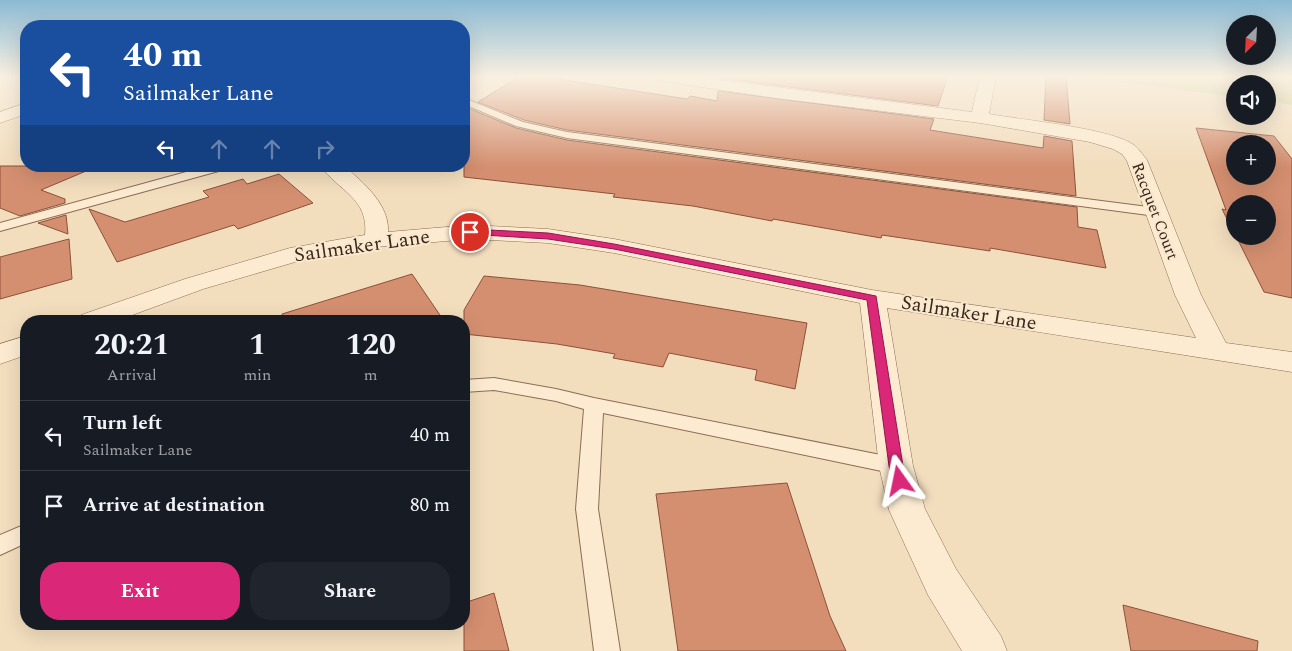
<!DOCTYPE html>
<meta charset="utf-8">
<style>
:root{--surface:#171b24;--page:#20242c;--text:#f1f3f6;--muted:#9ea1a6;--line:#363941;--accent:#db2777}
body{margin:0;font-family:Spectral,serif;background:var(--page);color:var(--text);height:100vh;display:flex;flex-direction:column;font-size:19px;white-space:nowrap}
*{box-sizing:border-box;margin:0}
p{font-size:16px;color:var(--muted)}
.icon{flex:none;width:28px;height:28px;fill:none;stroke:currentColor;stroke-width:2;stroke-linecap:round;stroke-linejoin:round}
.map{position:relative;flex:1;overflow:hidden}
.sheet{position:absolute;left:20px;top:315px;width:450px;height:315px;display:flex;flex-direction:column;background:var(--surface);border-radius:20px;box-shadow:0 5px 20px #0002}
.sheet>*{flex:none}
.hud{position:absolute;left:20px;top:20px;width:450px;height:152px;border-radius:20px;box-shadow:0 5px 20px #0002;background:#1a4fa0;color:#fff;overflow:hidden}
.needle{width:32px;rotate:204deg}
.controls{position:absolute;left:1226px;top:15px;display:grid;gap:10px}
.controls a{display:grid;place-items:center;width:50px;height:50px;border-radius:50%;background:var(--surface);box-shadow:0 5px 20px #0002;font-size:25px}
.pin{position:absolute;display:grid;place-items:center;width:42px;height:42px;color:#fff;margin:-21px;border:2px solid #fff;border-radius:50%;box-shadow:0 1px 5px #0007}
.me{position:absolute;width:55px;margin:-28px;rotate:348deg;stroke-linejoin:round;filter:drop-shadow(0 0 4px #0008)}
.turn{display:flex;align-items:center;gap:18px;height:105px;padding:0 20px;font-size:22px}
.turn .icon{width:65px;height:65px;stroke-width:2.5}
.turn b{display:block;font-size:35px;line-height:42px}
.lanes{display:flex;align-items:center;height:48px;padding:0 20px;background:#0003;justify-content:center;gap:25px;direction:ltr}
.lanes .off{opacity:.35}
.eta{display:flex;justify-content:space-evenly;align-items:center;height:85px;text-align:center}
.eta b{font-size:30px;font-weight:700;line-height:35px}
.action{display:flex;gap:10px;margin-top:auto;padding:10px 20px}
.action a{flex:1;height:58px;border-radius:20px;background:var(--accent);color:#fff;font-size:20px;font-weight:700;line-height:58px;text-align:center}
.action a+a{background:var(--page);color:var(--text)}
ul{padding:0;list-style:none}
li{display:flex;align-items:center;gap:15px;height:70px;padding:0 20px;border-top:1px solid var(--line)}
li div{flex:1}
li b{display:block;font-size:19px}
li em{font-style:normal}
.map>svg:first-child{display:block}
.green{fill:#d0d191}
.building{fill:#d48f70;stroke:#8d5138;fill-rule:evenodd}
.lines{fill:none;stroke-linecap:round;stroke-linejoin:round}
.service-casing{stroke:#8c6d55;stroke-width:2}
.minor-casing{stroke:#8c6d55;stroke-width:1}
.service{fill:#fcebd1;fill-rule:evenodd}
.minor{fill:#fcebd1;fill-rule:evenodd}
.route{fill:#db2777;stroke:#8e194d}
.labels{text-anchor:middle;dominant-baseline:central;stroke-width:4;stroke-linejoin:round;paint-order:stroke}
.far-street-label{font-size:16px;fill:#3a271b;stroke:#f9e8ce}
.street-label{font-size:20px;fill:#3a271b;stroke:#f9e8ce}
</style>
<div class="map">
<svg width="1292" height="651" viewBox="0 0 1292 651">
<rect width="100%" height="100%" fill="#f2ddbd"/>
<!-- green -->
<path class="green" d="M1074,76H1292V105L1268,101V84H1235V97Z"/>
<!-- building -->
<path class="building" d="M520,76H539L687,99L690,96L717,101L718,91L934,119L930,130L1043,148L1044,136L1072,141L1076,196L567,130L524,120L478,102Z
M719,76H948L938,106L719,78Z
M1046,76H1066L1070,124L1044,120Z
M468,108L516,128L567,140L1077,207L1078,227L1097,230L1106,268L990,248V251L882,235L881,238L773,219L772,221L693,206L613,197L615,194L464,177V110Z
M1196,128L1274,136L1292,159V298L1264,292L1236,236H1268V204H1235V235L1222,209L1226,210ZM1235,144H1268V176H1235Z
M0,166H98L41,190L65,199V203L20,216L0,208Z
M279,174L313,203L238,229L234,225L117,262L89,209L125,222L209,197L203,191L243,179L247,184Z
M66,215L68,234L38,223Z
M69,239L72,279L0,299V257Z
M412,274L444,321H283L282,314Z
M484,276L580,285L807,323L795,389L755,380L757,370L669,353L663,367L613,358L615,354L557,344L464,334V310Z
M787,483L830,616L846,651H678L656,494Z
M494,593L509,651H464V603Z
M1123,605L1258,641L1257,651H1131Z"/>
<g class="lines">
<defs>
<path id="service" d="M464,98L523,122L567,132L1156,208L1163,212L1156,216L567,138L516,126L464,104Z
M208,166H228L226,169L0,231V223Z
M494,378L556,389L594,398L896,458L903,460L906,466L903,472L896,474L603,413L598,509L620,651H594L576,509L584,409L556,401L494,390L464,392V380Z
M26,524V543L0,555V535Z"/>
<path id="minor" d="M653,76H690L972,112L980,76H996L989,114C1022,120 1110,128 1134,145C1139,149 1143,155 1147,160L1201,295L1226,343L1292,352V372L887,308L913,466L925,509L956,569L1001,636L1007,651H962L928,595L889,510L879,466L860,303L614,253L548,243L470,239L376,247L302,260L203,289L116,321H77L81,315L185,279L290,248L365,235C369,198 338,191 321,166H344C363,182 390,205 388,232L470,225L548,229L614,239L872,290L1196,338L1175,295L1127,161L1122,154L1113,149L1090,142L980,123L776,98L661,81L655,79Z
M26,103V114L0,123V112Z
M26,336V355L0,364V344Z"/>
</defs>
<!-- service casing -->
<use href="#service" class="service-casing"/>
<!-- minor casing -->
<use href="#minor" class="minor-casing"/>
<!-- service -->
<use href="#service" class="service"/>
<!-- minor -->
<use href="#minor" class="minor"/>
</g>
<!-- sky -->
<linearGradient id="sky" x2="0" y2="1"><stop stop-color="#8bbad4"/><stop offset="0.46" stop-color="#f9f0e1"/><stop offset="1" stop-color="#f9f0e1" stop-opacity="0"/></linearGradient>
<rect width="1292" height="167" fill="url(#sky)"/>
<!-- route -->
<path class="route" d="M470,229L548,233L614,244L876,296L903,466L907,481L905,485L900,486L894,485L889,466L867,300L614,249L548,239L467,234L465,232Z"/>
<g class="labels">
<!-- far-street labels -->
<g class="far-street-label">
<text transform="translate(1155 211) rotate(69)">Racquet Court</text>
</g>
<!-- street labels -->
<g class="street-label">
<text transform="translate(362 246) rotate(-8)">Sailmaker Lane</text>
<text transform="translate(969 313) rotate(9)">Sailmaker Lane</text>
</g>
</g>
</svg>
<div class="controls">
<a><svg class="needle" viewBox="-14 -14 28 28"><path d="M0-13l5 13h-10z" fill="#e53935"/><path d="M0 13l5-13h-10z" fill="#9ea1a6"/></svg></a>
<a><svg class="icon" aria-label="sound" viewBox="0 0 24 24"><path d="M4 9h4l5-4v14l-5-4H4zM17 9q2 3 0 6"/></svg></a>
<a>+</a>
<a>−</a>
</div>
<div class="pin" style="left:470px;top:232px;background:#d93025"><svg class="icon" aria-label="arrive" viewBox="0 0 24 24"><path d="M6 21V4h12l-3 4 3 4H6"/></svg></div>
<svg class="me" style="left:900px;top:481px" viewBox="-20 -20 40 40"><path d="M0-17L14 15 0 8-14 15z" fill="#db2777" stroke="#fff" stroke-width="4"/></svg>
<div class="hud">
<div class="turn"><svg class="icon" aria-label="left" viewBox="0 0 24 24"><path d="M17 20v-9H6M10 6l-5 5 5 5"/></svg><div><b>40 m</b>Sailmaker Lane</div></div>
<div class="lanes"><svg class="icon" aria-label="left" viewBox="0 0 24 24"><path d="M17 20v-9H6M10 6l-5 5 5 5"/></svg><svg class="icon off" aria-label="ahead" viewBox="0 0 24 24"><path d="M12 20V5M6 11l6-6 6 6"/></svg><svg class="icon off" aria-label="ahead" viewBox="0 0 24 24"><path d="M12 20V5M6 11l6-6 6 6"/></svg><svg class="icon off" aria-label="right" viewBox="0 0 24 24"><path d="M7 20v-9h11M14 6l5 5-5 5"/></svg></div>
</div>
<section class="sheet">
<div class="eta">
<div><b>20:21</b><p>Arrival</p></div>
<div><b>1</b><p>min</p></div>
<div><b>120</b><p>m</p></div>
</div>
<ul>
<li><svg class="icon" aria-label="left" viewBox="0 0 24 24"><path d="M17 20v-9H6M10 6l-5 5 5 5"/></svg><div><b>Turn left</b><p>Sailmaker Lane</p></div><em>40 m</em></li>
<li><svg class="icon" aria-label="arrive" viewBox="0 0 24 24"><path d="M6 21V4h12l-3 4 3 4H6"/></svg><div><b>Arrive at destination</b></div><em>80 m</em></li>
</ul>
<div class="action"><a>Exit</a><a>Share</a></div>
</section>
</div>
